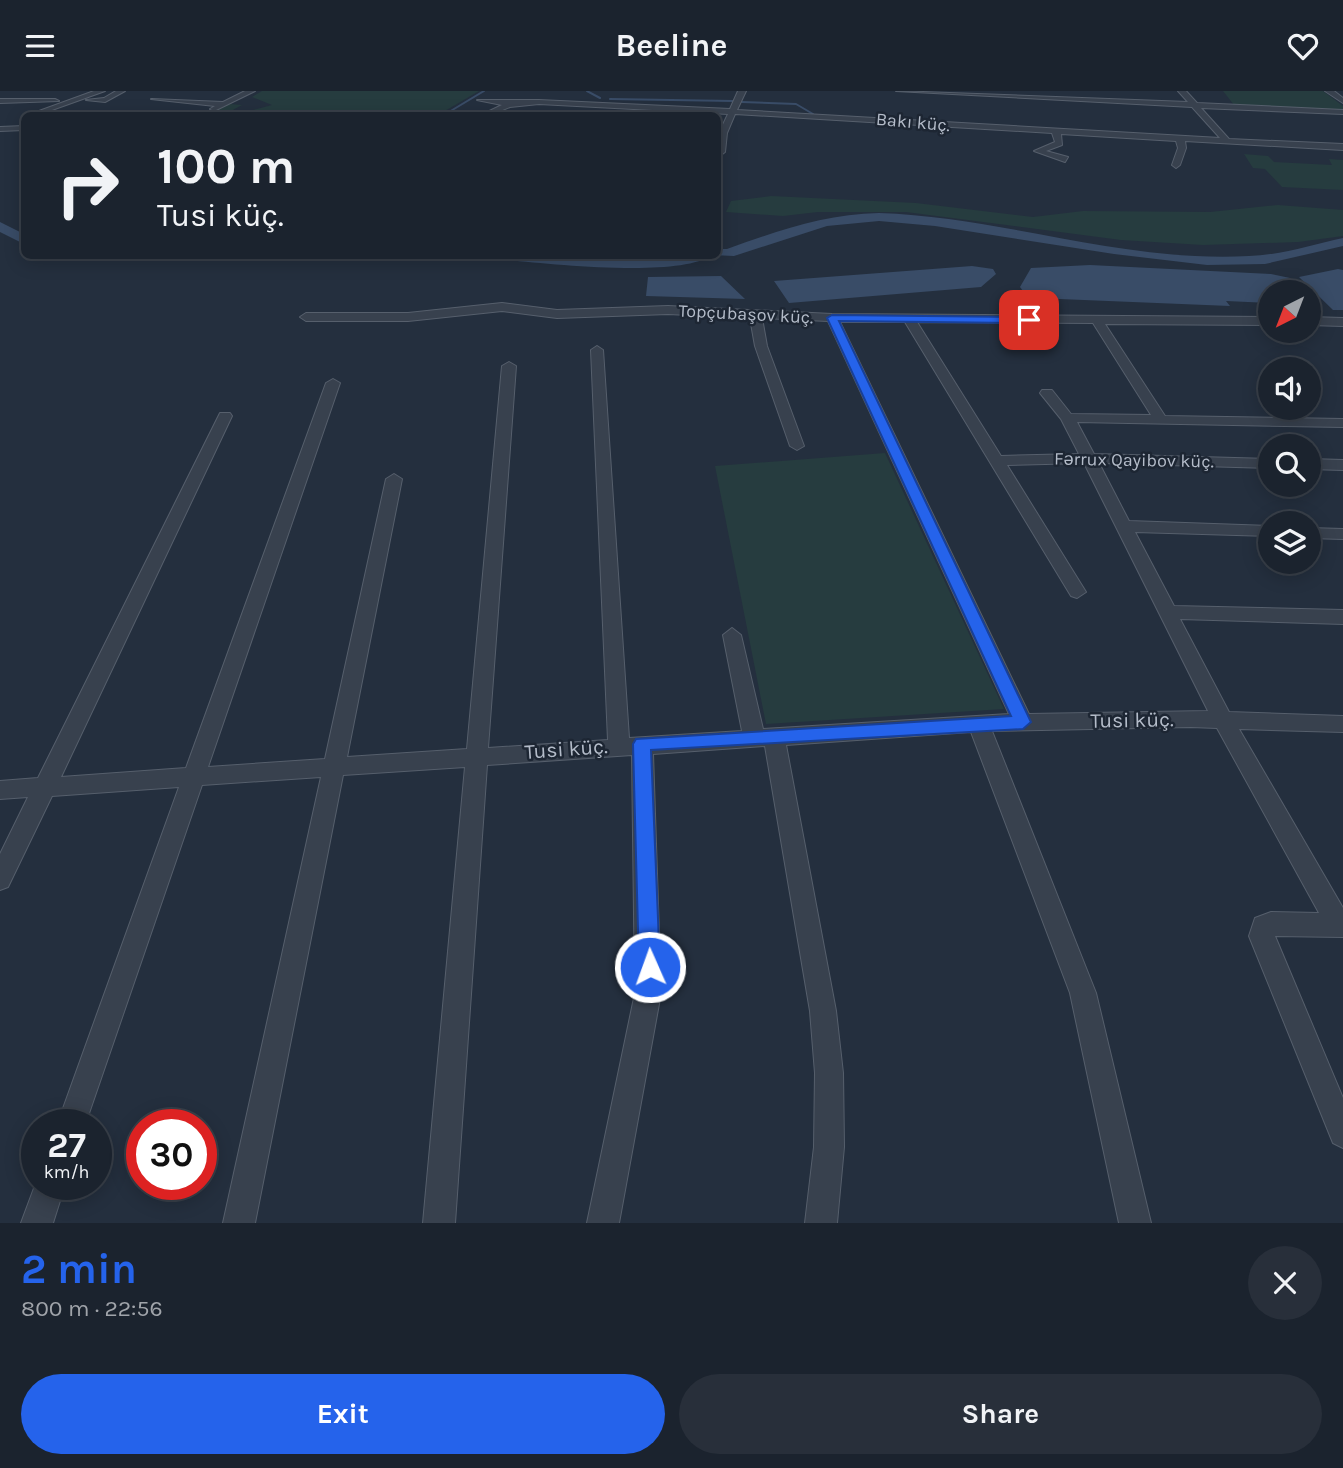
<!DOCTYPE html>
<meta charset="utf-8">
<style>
:root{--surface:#1b232e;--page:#282f3a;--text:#f1f3f6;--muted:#a0a4aa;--line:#39404a;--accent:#2563eb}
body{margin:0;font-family:Karla,sans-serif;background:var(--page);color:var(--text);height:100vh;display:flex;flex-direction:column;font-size:26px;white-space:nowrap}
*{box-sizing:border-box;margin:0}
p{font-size:23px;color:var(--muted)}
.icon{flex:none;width:38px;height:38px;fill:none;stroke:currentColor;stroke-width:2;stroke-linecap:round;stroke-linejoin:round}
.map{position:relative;height:1132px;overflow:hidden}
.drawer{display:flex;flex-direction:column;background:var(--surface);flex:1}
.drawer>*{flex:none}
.top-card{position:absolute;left:21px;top:21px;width:700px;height:147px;border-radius:10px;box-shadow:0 4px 18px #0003,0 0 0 2px var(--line);background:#1b232e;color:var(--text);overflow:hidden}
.needle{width:46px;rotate:222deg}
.buttons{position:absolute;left:1258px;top:189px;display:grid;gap:14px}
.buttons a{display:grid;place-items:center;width:63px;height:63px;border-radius:50%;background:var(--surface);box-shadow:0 4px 18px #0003,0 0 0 2px var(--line);font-size:35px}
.speed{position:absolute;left:21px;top:1018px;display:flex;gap:14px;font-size:35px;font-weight:700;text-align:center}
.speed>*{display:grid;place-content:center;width:91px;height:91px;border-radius:50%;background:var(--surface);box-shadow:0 4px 18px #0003,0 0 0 2px var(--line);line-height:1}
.speed small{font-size:18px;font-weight:400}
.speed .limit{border:10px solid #d22;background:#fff;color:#111}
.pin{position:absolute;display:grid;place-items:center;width:60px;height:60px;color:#fff;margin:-30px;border-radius:14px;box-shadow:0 4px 10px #0006}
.me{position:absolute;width:77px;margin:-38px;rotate:358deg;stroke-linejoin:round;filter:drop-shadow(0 0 5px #0008)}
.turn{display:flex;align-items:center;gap:24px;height:147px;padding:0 21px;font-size:32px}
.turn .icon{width:91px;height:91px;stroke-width:2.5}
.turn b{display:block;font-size:49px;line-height:60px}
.round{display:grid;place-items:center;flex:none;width:74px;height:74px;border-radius:37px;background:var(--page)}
.head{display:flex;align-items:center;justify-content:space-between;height:119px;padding:0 21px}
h1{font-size:42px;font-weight:700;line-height:52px;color:var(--accent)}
.button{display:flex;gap:14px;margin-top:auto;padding:14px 21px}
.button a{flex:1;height:80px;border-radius:42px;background:var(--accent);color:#fff;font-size:28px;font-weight:700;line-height:80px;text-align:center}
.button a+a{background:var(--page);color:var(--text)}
header{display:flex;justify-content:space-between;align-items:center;height:91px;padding:0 21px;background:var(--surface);font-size:32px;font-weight:700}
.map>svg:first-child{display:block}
.green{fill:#263c3f}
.water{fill:#394c67}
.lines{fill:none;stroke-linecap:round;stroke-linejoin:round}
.stream{stroke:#394c67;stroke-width:2}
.river{fill:#394c67;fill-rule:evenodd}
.minor-casing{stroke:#565f6c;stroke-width:2}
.minor{fill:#38414e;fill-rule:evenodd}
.route{fill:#2563eb;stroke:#184099;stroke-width:2}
.labels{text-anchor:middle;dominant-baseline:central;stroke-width:5;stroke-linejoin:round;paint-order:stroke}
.far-street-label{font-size:18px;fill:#b4bcc9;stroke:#1d2633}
.street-label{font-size:21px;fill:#b4bcc9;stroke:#1d2633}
</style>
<header><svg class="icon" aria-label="menu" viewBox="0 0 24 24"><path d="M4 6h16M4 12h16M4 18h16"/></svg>Beeline<svg class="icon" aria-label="heart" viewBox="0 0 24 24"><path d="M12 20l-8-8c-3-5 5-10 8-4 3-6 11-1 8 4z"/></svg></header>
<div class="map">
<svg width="1343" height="1132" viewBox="0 0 1343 1132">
<rect width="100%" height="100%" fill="#242f3e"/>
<!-- green -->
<path class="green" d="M262,0H479L438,24L210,23L229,13L242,14L231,20L245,21L272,14L252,6Z
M1223,0H1323L1343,15V19L1234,14Z
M1244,63L1268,65L1274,71L1332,74L1329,68L1343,69V99L1282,96L1265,78L1253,77Z
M771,105L916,112L1033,126L1083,120L1210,121L1278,114L1343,119V145L1298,151L1203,154L1121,149L906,121H818L783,125L726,121L731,110Z
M885,362L1004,618L766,633L715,375Z"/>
<!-- water -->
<path class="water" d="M1090,174L1271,183L1290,187L1301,201H1270V212L1226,210L1230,215L1035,207L1026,204L1020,196L1031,177Z
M972,175L993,178L996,183L981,196L789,212L774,190Z
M1338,178L1343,179V219H1333L1299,186Z
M721,185L745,208L646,205L648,186Z"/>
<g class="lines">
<!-- stream -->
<path class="stream" d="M587,0L600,7
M610,8L733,10
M742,11L796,13L813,23
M444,24L484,0"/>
<!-- river -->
<path class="river" d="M879,122C1003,126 1124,172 1249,165C1281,164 1312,154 1343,147V155L1265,173L1207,174L1114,163L935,135L879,130L827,135L734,165L712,164H718V158H727C777,140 825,123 879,122Z
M0,131L24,143V153L0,141Z
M492,164L627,168L711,164C681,188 540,172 499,168Z"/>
<defs>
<path id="minor" d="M94,0H105L38,24H28Z
M116,0H125L105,11L86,9L104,7Z
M245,0H255L214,20L210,18L215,15L151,8L223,11Z
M738,0H746L737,19L1220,47L1192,16L896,0L1188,11L1178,0H1186L1197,12L1343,19V23L1201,17L1229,48L1343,53V59L1185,50L1186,57L1180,74L1176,77L1172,74L1178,57L1176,50L1061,43L1062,54L1046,60L1068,66L1065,71L1034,60L1055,51L1052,42L735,23L727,42L725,61L721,64L718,62L719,42L728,23L539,13L510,16L490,24H481L502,14L477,9H539L730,18Z
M1325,0H1334L1343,7V12Z
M0,8H55L59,10L0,12Z
M24,35V39L0,40V36Z
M502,212L557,219L668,215L832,223L1270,226V234L1105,233L1165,325L1343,328V336L1077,331L1094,363L1270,368V377L1099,372L1129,430L1270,435V445L1135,441L1174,515L1343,519V533L1180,528L1229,621L1343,625V641L1239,638L1343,817V846L1275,845L1343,1007V1057L1333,1052L1249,845L1255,827L1271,821L1319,822L1217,637L1191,636L992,640L1096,902L1151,1132H1119L1070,902L971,641L786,654L836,920L843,982L844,1056L837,1132H805L814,1056L815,982L810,920L765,655L653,663L661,902L619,1132H587L635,902L632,664L487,674L455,1132H423L465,676L343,684L255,1132H223L321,686L202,694L85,1034H57L179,696L52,705L8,796L0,799V763L28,706L0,708V690L38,687L220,322H230L232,325L61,686L186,677L326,292L333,288L340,292L208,676L325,668L386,388L394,383L402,388L347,666L467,658L502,275L509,271L516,275L488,657L608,649L591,259L597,255L603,259L629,647L742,640L723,544L732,537L741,544L763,638L1009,623L828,230L762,227L767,255L804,355L797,359L790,355L755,255L750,227L668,223L557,227L502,220L408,230H306L300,226L306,222H408ZM840,231H905L1071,505L1077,507L1086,501L1007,374L1084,372L1208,620L1029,623ZM917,231L1093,232L1151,324L1071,323L1052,299H1042L1040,302L1061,328L1079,363L1001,365Z
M1309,226L1343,227V235L1309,234Z
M1309,368L1343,369V379L1309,378Z
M1309,437L1343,438V448L1309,447Z
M37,1089V1094H65L53,1132H21Z"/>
</defs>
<!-- minor casing -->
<use href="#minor" class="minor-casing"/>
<!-- minor -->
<use href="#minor" class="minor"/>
</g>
<!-- route -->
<path class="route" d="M832,224L1029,226L1034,229L1029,232L839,230L1031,631L1023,638L651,659L660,876L657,884L650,887L642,884L639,876L633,653L636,648L1011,625L827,227Z"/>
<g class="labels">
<!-- far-street labels -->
<g class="far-street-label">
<text transform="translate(913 31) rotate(5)">Bakı küç.</text>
<text transform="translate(746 223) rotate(3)">Topçubaşov küç.</text>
<text transform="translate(1134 369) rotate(1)">Fərrux Qayibov küç.</text>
</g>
<!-- street labels -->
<g class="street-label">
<text transform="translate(1132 629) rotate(-1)">Tusi küç.</text>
<text transform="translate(566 658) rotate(-4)">Tusi küç.</text>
</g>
</g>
</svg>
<div class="buttons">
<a><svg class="needle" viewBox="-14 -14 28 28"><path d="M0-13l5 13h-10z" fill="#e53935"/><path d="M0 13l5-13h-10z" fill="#a0a4aa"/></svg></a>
<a><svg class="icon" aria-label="sound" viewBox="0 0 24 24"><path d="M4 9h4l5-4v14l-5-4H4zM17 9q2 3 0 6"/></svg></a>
<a><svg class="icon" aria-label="search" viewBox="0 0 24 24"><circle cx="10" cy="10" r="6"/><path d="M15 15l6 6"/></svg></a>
<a><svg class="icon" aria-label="layers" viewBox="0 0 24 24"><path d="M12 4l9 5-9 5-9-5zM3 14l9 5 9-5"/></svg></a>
</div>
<div class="speed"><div>27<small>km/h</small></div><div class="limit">30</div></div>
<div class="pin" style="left:1029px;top:229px;background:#d93025"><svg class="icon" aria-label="arrive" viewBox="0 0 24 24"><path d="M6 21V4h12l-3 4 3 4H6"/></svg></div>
<svg class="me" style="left:650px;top:876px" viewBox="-20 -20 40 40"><circle r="17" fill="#2563eb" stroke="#fff" stroke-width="3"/><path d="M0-11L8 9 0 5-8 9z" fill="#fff"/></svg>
<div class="top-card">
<div class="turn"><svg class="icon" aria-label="right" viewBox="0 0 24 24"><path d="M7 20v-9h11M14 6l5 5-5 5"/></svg><div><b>100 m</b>Tusi küç.</div></div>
</div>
</div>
<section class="drawer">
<div class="head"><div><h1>2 min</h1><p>800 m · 22:56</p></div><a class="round"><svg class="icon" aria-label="close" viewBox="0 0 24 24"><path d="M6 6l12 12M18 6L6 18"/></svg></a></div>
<div class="button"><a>Exit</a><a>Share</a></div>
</section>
